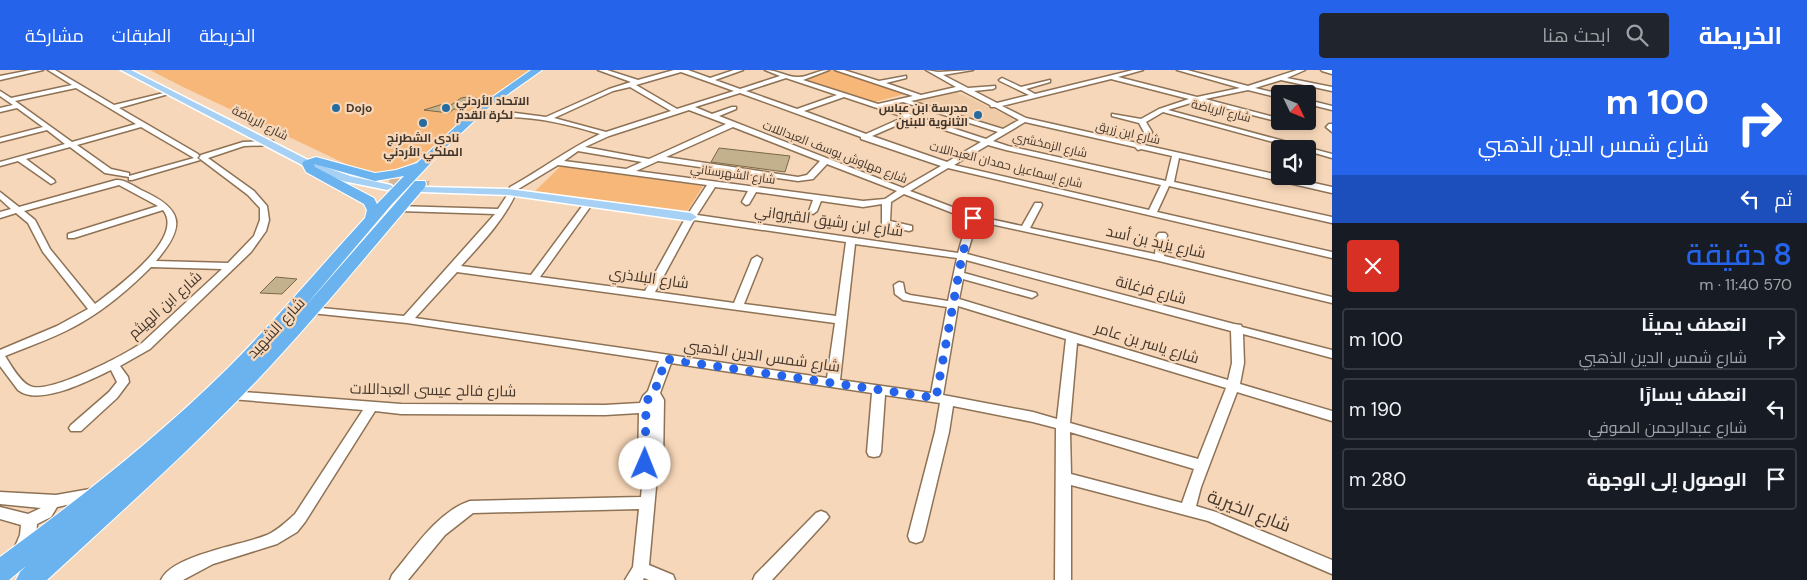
<!DOCTYPE html>
<html lang="ar">
<meta charset="utf-8">
<style>
:root{--surface:#171b24;--page:#20242c;--text:#f1f3f6;--muted:#9ea1a6;--line:#363941;--accent:#2563eb}
body{margin:0;font-family:"DM Sans",Cairo,sans-serif;background:var(--page);color:var(--text);direction:rtl;height:100vh;display:flex;flex-direction:column;font-size:19px;white-space:nowrap}
*{box-sizing:border-box;margin:0}
p{font-size:16px;color:var(--muted)}
.icon{flex:none;width:28px;height:28px;fill:none;stroke:currentColor;stroke-width:2;stroke-linecap:round;stroke-linejoin:round}
.map{position:relative;flex:1;overflow:hidden;direction:ltr}
.details{display:flex;flex-direction:column;background:var(--surface);width:475px}
.details>*{flex:none}
.hud{background:#2563eb;color:#fff;overflow:hidden}
.needle{width:32px;rotate:133deg}
.buttons{position:absolute;left:1271px;top:15px;display:grid;gap:10px}
.buttons a{display:grid;place-items:center;width:45px;height:45px;border-radius:5px;background:var(--surface);box-shadow:0 2px 8px #0003;font-size:25px}
.pin{position:absolute;display:grid;place-items:center;width:42px;height:42px;color:#fff;margin:-21px;border-radius:10px;box-shadow:0 2px 8px #0006}
.me{position:absolute;width:55px;margin:-28px;rotate:1deg;stroke-linejoin:round;filter:drop-shadow(0 0 4px #0008)}
.turn{display:flex;align-items:center;gap:18px;height:105px;padding:0 15px;font-size:22px}
.turn .icon{width:65px;height:65px;stroke-width:2.5}
.turn b{display:block;font-size:35px;line-height:42px}
.then{display:flex;align-items:center;height:48px;padding:0 15px;background:#0003;gap:10px;font-size:19px}
.round{display:grid;place-items:center;flex:none;width:52px;height:52px;border-radius:5px;background:var(--page)}
.summary{display:flex;align-items:center;justify-content:space-between;height:85px;padding:0 15px}
h1{font-size:30px;font-weight:600;line-height:38px;color:var(--accent)}
ul{padding:0;list-style:none}
li{display:flex;align-items:center;gap:15px;height:62px;margin:0 10px 8px;padding:0 5px;border:2px solid var(--line);border-radius:5px}
li div{flex:1}
li b{display:block;font-size:19px}
li em{font-style:normal}
header{display:flex;align-items:center;gap:30px;box-sizing:border-box;height:70px;padding:0 25px;background:var(--accent);color:#fff}
header strong{font-size:24px}
nav{display:flex;gap:28px;margin-inline-start:auto;font-size:18px}
.search{width:350px;height:45px;background:var(--page);display:flex;align-items:center;gap:12px;box-sizing:border-box;padding:0 18px;border-radius:5px;color:var(--muted);font-size:19px}
main{display:flex;flex:1;min-height:0}
.map>svg:first-child{display:block}
.built{fill:#f0cba7}
.green{fill:#f6b779}
.building{fill:#c3b18d;stroke:#796947}
.lines{fill:none;stroke-linecap:round;stroke-linejoin:round}
.major-tunnel{stroke:#d3b79d;stroke-width:12;stroke-dasharray:12 5.5;stroke-linecap:butt}
.minor-casing{stroke:#8e7256;stroke-width:3}
.major-casing{stroke:#fff;stroke-width:3}
.highway-casing{stroke:#fff;stroke-width:2}
.minor{fill:#fff;fill-rule:evenodd}
.major{fill:#a6d1f5;fill-rule:evenodd}
.highway{fill:#6ab3ef;fill-rule:evenodd}
.route{stroke:#2563eb;stroke-width:9;stroke-dasharray:0 16.2}
.poi-dot{fill:#256ba0;stroke:#f7d7b9;stroke-width:2}
.labels{text-anchor:middle;dominant-baseline:central;stroke-width:4.5;stroke-linejoin:round;paint-order:stroke}
.far-poi-label{font-size:12px;font-weight:bold;fill:#43362b;stroke:#f7d7b9;text-anchor:start}
.far-street-label{font-size:12px;fill:#43362b;stroke:#f7d7b9}
.street-label{font-size:15px;fill:#43362b;stroke:#f7d7b9}
.near-street-label{font-size:18px;fill:#43362b;stroke:#f7d7b9}
</style>
<header>
<strong>الخريطة</strong>
<div class="search"><svg class="icon" aria-label="search" viewBox="0 0 24 24"><circle cx="10" cy="10" r="6"/><path d="M15 15l6 6"/></svg>ابحث هنا</div>
<nav><a>الخريطة</a><a>الطبقات</a><a>مشاركة</a></nav>
</header>
<main>
<section class="details">
<div class="hud">
<div class="turn"><svg class="icon" aria-label="right" viewBox="0 0 24 24"><path d="M7 20v-9h11M14 6l5 5-5 5"/></svg><div><b>100 m</b>شارع شمس الدين الذهبي</div></div>
<div class="then">ثم<svg class="icon" aria-label="left" viewBox="0 0 24 24"><path d="M17 20v-9H6M10 6l-5 5 5 5"/></svg></div>
</div>
<div class="summary"><div><h1>8 دقيقة</h1><p>570 m · 11:40</p></div><a class="round" style="background:#d93025;color:#fff"><svg class="icon" aria-label="close" viewBox="0 0 24 24"><path d="M6 6l12 12M18 6L6 18"/></svg></a></div>
<ul>
<li><svg class="icon" aria-label="right" viewBox="0 0 24 24"><path d="M7 20v-9h11M14 6l5 5-5 5"/></svg><div><b>انعطف يمينًا</b><p>شارع شمس الدين الذهبي</p></div><em>100 m</em></li>
<li><svg class="icon" aria-label="left" viewBox="0 0 24 24"><path d="M17 20v-9H6M10 6l-5 5 5 5"/></svg><div><b>انعطف يسارًا</b><p>شارع عبدالرحمن الصوفي</p></div><em>190 m</em></li>
<li><svg class="icon" aria-label="arrive" viewBox="0 0 24 24"><path d="M6 21V4h12l-3 4 3 4H6"/></svg><div><b>الوصول إلى الوجهة</b></div><em>280 m</em></li>
</ul>
</section>
<div class="map">
<svg width="1332" height="510" viewBox="0 0 1332 510">
<rect width="100%" height="100%" fill="#f7d7b9"/>
<!-- built -->
<path class="built" d="M954,22L961,24L1012,48L1014,52L1001,60L911,31Z"/>
<!-- green -->
<path class="green" d="M150,0H532L483,32L418,90L399,101L367,104L181,16Z
M825,0H832L905,24L875,32L800,8Z
M561,96L703,116L686,143L535,121Z"/>
<!-- building -->
<path class="building" d="M467,27L478,28L462,39H454L449,43L424,40L443,34L451,35L461,28Z
M719,78L790,86L785,102L711,92Z
M276,207L297,209L282,224L260,223Z"/>
<g class="lines">
<!-- major-tunnel -->
<path class="major-tunnel" d="M389,114L429,117"/>
<defs>
<path id="minor" d="M31,0H43L0,10V6Z
M48,0H55L114,35L172,21V23L119,38L198,84L199,86L197,88L200,90L132,110H129V107L105,103L70,77L26,89L54,110L55,112L51,114L18,91L0,96V92L65,74L47,60L0,72V68L43,57L17,38L0,42V38L13,35L0,26V21L11,28L72,15ZM76,18L136,54L72,72L15,31ZM141,57L194,88L129,106V103L111,99L77,75Z
M598,0H607L638,10L674,0H688L710,8L734,0H743L715,10L740,19L780,6L765,0C777,0 787,7 797,7C807,8 817,0 829,0L803,10L878,34L913,26L835,0H844L879,11L906,6V8L886,13L921,25L956,17L926,0L938,2L973,0L943,5L968,18L995,16V18L993,19L974,21L997,33L1029,25L1000,11L999,10L1002,8L1021,17L1050,10V12L1026,19L1035,24L1133,0H1143L1118,7L1197,27L1240,18L1177,0H1187L1248,16L1297,0H1305L1287,8L1332,17V21L1281,10L1255,18L1280,24V28L1248,20L1205,29L1274,47V49L1272,50L1197,31L1168,40L1332,84V88L1308,81V79H1299L1163,42L1146,52L1152,62L1144,75L1332,117V123L1179,88L1174,112L1332,147V153L1169,116L1157,142L1332,182V188L948,98L910,121L976,146L1022,156L1035,133H1041L1042,135L1030,158L1155,184L1157,165L1159,163H1165L1167,165L1164,186L1332,227V233L1159,191L977,151L967,184L1234,254L1241,255L1242,257L1332,280V288L1243,264L1244,293L1240,314L1332,341V351L1237,322L1201,417L1196,436L1216,442L1332,490V504L1208,451L1071,415V510H1055L1056,358L1033,352L953,336L949,362L924,466L922,471L916,473L910,471L908,466L935,362L940,333L885,325L881,382L879,386L874,387L869,386L867,382L872,323L671,293L660,323L664,330L663,394L657,406L649,495L673,505L675,510H649L644,508L643,510H625L633,497L639,439L473,443L445,465L408,510H390L392,505C414,479 437,442 470,431L641,427L643,406L638,394L639,343L605,345L401,344L375,341L305,452L297,462L277,474L213,494L183,510H161C172,485 243,475 267,465C278,460 286,452 295,444L363,340L231,329L227,328L225,325L227,322L231,321L401,334L605,335L640,333L643,326L648,321L659,291L407,253L311,243L306,240L311,237L404,246L495,144L399,141L395,138L396,136L498,139L510,121V117C541,100 568,79 600,64C564,53 526,44 488,48L486,47V45L515,43L546,47L609,19L631,12ZM681,2L734,21L677,39L636,15ZM786,8L837,25L797,39L746,21ZM1111,9L1189,29L1159,39L1141,49L1112,44V46L1139,53L1144,62L1137,73L1026,48L1002,36ZM630,17L671,41L606,62L554,48L613,21ZM961,20L990,35L991,37H995L1019,50L1003,59L911,31ZM740,23L861,67V69L941,96L903,118L719,46L736,39V37H732L712,44L695,37ZM844,27L904,47L866,64L804,41ZM903,32L998,62L986,69L885,36ZM689,40L726,54L649,89L585,77L609,66ZM911,49L981,72L947,92L872,66ZM1025,52L1135,77L1138,80L1141,79L1172,86L1166,111L1008,76L993,71ZM733,57L820,91L807,105L798,107L666,87ZM988,75L1006,80L1161,115L1149,140L954,95ZM578,81L642,92L626,99L564,91ZM658,91L798,111L813,109L827,94L897,121L885,129L863,131L636,101ZM558,95L707,115L686,147L645,221L540,207L593,133L589,130L586,131L531,205L461,196C481,174 504,150 516,123L515,121ZM715,117L748,121L742,132L746,135L749,134L756,122L813,130L809,141L813,144L817,141L821,131L863,137L882,134V155L909,161L912,160V156L890,151L891,132L904,124L968,149L958,183L697,145ZM694,150L846,172L836,246L744,234L762,189L757,186L752,189L734,233L655,222ZM855,174L957,188L948,231L910,225L905,223L903,213L899,212L894,215L895,224L903,230L947,237L931,323L840,310ZM966,190L1231,261L1232,293L1228,310L959,229L963,209L1032,228L1037,225L1036,223L964,203ZM457,202L835,253L827,308L415,248ZM958,236L1066,269L1057,349L1033,342L943,325ZM1077,273L1226,318L1198,389L1070,353ZM1070,362L1194,399L1182,433L1071,404Z
M1321,0H1332V4L1322,1Z
M1308,30L1332,36V40L1308,34Z
M1329,54H1332V62L1326,57Z
M270,71H273V75L244,76L208,88L254,121L267,136L269,150L266,161L251,182L150,279L120,296L128,307L129,312L117,328L81,361H71L69,358L71,355L109,322L117,312L111,300C90,310 39,337 18,320L0,296V280L57,256L88,239L43,182L28,153L16,143L0,148V142L11,139L0,129V122L19,137L116,110C124,109 134,116 141,120C184,139 186,156 156,191L228,193L254,166L260,150V138L248,125L199,88L201,85L243,72ZM119,115L158,136L68,164V168H74L163,140C186,168 115,219 95,234L50,179L35,150L24,141ZM151,197L222,199L142,273C124,285 49,325 30,316C20,312 11,295 5,286C32,275 60,266 84,251C108,237 131,217 151,197Z
M90,419L95,421L97,425L95,429L57,437L51,447L37,454L36,465L28,484L22,486L16,484L14,479L20,465L21,455L0,449V437L28,444L41,438L0,434V422L56,425Z
M821,441L826,443L829,447L826,451L772,510H753L755,505L816,443Z"/>
<path id="major" d="M121,0H131L312,92L350,106L391,115L393,117L387,120L343,111L304,96Z
M426,117L508,119L691,143L697,147L691,151L508,125L422,122L420,120L422,118Z"/>
<path id="highway" d="M531,0H542L487,39L444,79L392,134L302,240L415,111H425L426,114L425,117C363,189 304,263 237,331C176,393 111,451 47,510H16L20,502L26,496L9,510H0V487C79,429 157,368 227,299C275,251 319,198 365,148L367,140L364,134L306,102L302,94L304,91L316,87L375,103L396,100L417,93L471,42ZM314,94L375,111L404,106L377,134L374,128L315,97Z"/>
</defs>
<!-- minor casing -->
<use href="#minor" class="minor-casing"/>
<!-- major casing -->
<use href="#major" class="major-casing"/>
<!-- highway casing -->
<use href="#highway" class="highway-casing"/>
<!-- minor -->
<use href="#minor" class="minor"/>
<!-- major -->
<use href="#major" class="major"/>
<!-- highway -->
<use href="#highway" class="highway"/>
</g>
<g class="lines">
<!-- route -->
<path class="route" d="M645,394L646,337L648,329L654,323L666,289L936,328L962,186L973,148"/>
</g>
<!-- markers -->
<g class="poi-dot">
<circle cx="336" cy="38" r="5"/>
<circle cx="446" cy="38" r="5"/>
<circle cx="978" cy="45" r="5"/>
<circle cx="423" cy="53" r="5"/>
</g>
<g class="labels">
<!-- far-poi labels -->
<g class="far-poi-label">
<text x="456" y="31">الاتحاد الأردني<tspan x="456" dy="14">لكرة القدم</tspan></text>
<text x="346" y="38">Dojo</text>
<text x="968" y="38" text-anchor="end">مدرسة ابن عباس<tspan x="968" dy="14">الثانوية للبنين</tspan></text>
<text x="423" y="68" text-anchor="middle">نادي الشطرنج<tspan x="423" dy="14">الملكي الأردني</tspan></text>
</g>
<!-- far-street labels -->
<g class="far-street-label">
<text transform="translate(1221 41) rotate(14)">شارع الرياضة</text>
<text transform="translate(260 53) rotate(27)">شارع الرياضة</text>
<text transform="translate(1128 63) rotate(13)">شارع ابن زريق</text>
<text transform="translate(1050 75) rotate(13)">شارع الزمخشري</text>
<text transform="translate(835 82) rotate(21)">شارع مهاوش يوسف العبداللات</text>
<text transform="translate(1006 95) rotate(14)">شارع إسماعيل حمدان العبداللات</text>
<text transform="translate(733 104) rotate(8)">شارع الشهرستاني</text>
</g>
<!-- street labels -->
<g class="street-label">
<text transform="translate(829 151) rotate(8)">شارع ابن رشيق القيرواني</text>
<text transform="translate(1156 172) rotate(13)">شارع يزيد بن أسد</text>
<text transform="translate(649 208) rotate(8)">شارع البلاذري</text>
<text transform="translate(1151 220) rotate(15)">شارع فرغانة</text>
<text transform="translate(165 235) rotate(-42)">شارع ابن الهيثم</text>
<text transform="translate(276 258) rotate(-47)">شارع الشهيد</text>
<text transform="translate(1147 273) rotate(17)">شارع ياسر بن عامر</text>
<text transform="translate(762 286) rotate(8)">شارع شمس الدين الذهبي</text>
<text transform="translate(433 320) rotate(1)">شارع فالح عيسى العبداللات</text>
</g>
<!-- near-street labels -->
<g class="near-street-label">
<text transform="translate(1249 441) rotate(21)">شارع الخيرية</text>
</g>
</g>
</svg>
<div class="buttons">
<a><svg class="needle" viewBox="-14 -14 28 28"><path d="M0-13l5 13h-10z" fill="#e53935"/><path d="M0 13l5-13h-10z" fill="#9ea1a6"/></svg></a>
<a><svg class="icon" aria-label="sound" viewBox="0 0 24 24"><path d="M4 9h4l5-4v14l-5-4H4zM17 9q2 3 0 6"/></svg></a>
</div>
<div class="pin" style="left:973px;top:148px;background:#d93025"><svg class="icon" aria-label="arrive" viewBox="0 0 24 24"><path d="M6 21V4h12l-3 4 3 4H6"/></svg></div>
<svg class="me" style="left:645px;top:394px" viewBox="-20 -20 40 40"><circle r="19" fill="#fff"/><path d="M0-13L10 11 0 6-10 11z" fill="#2563eb"/></svg>
</div>
</main>
